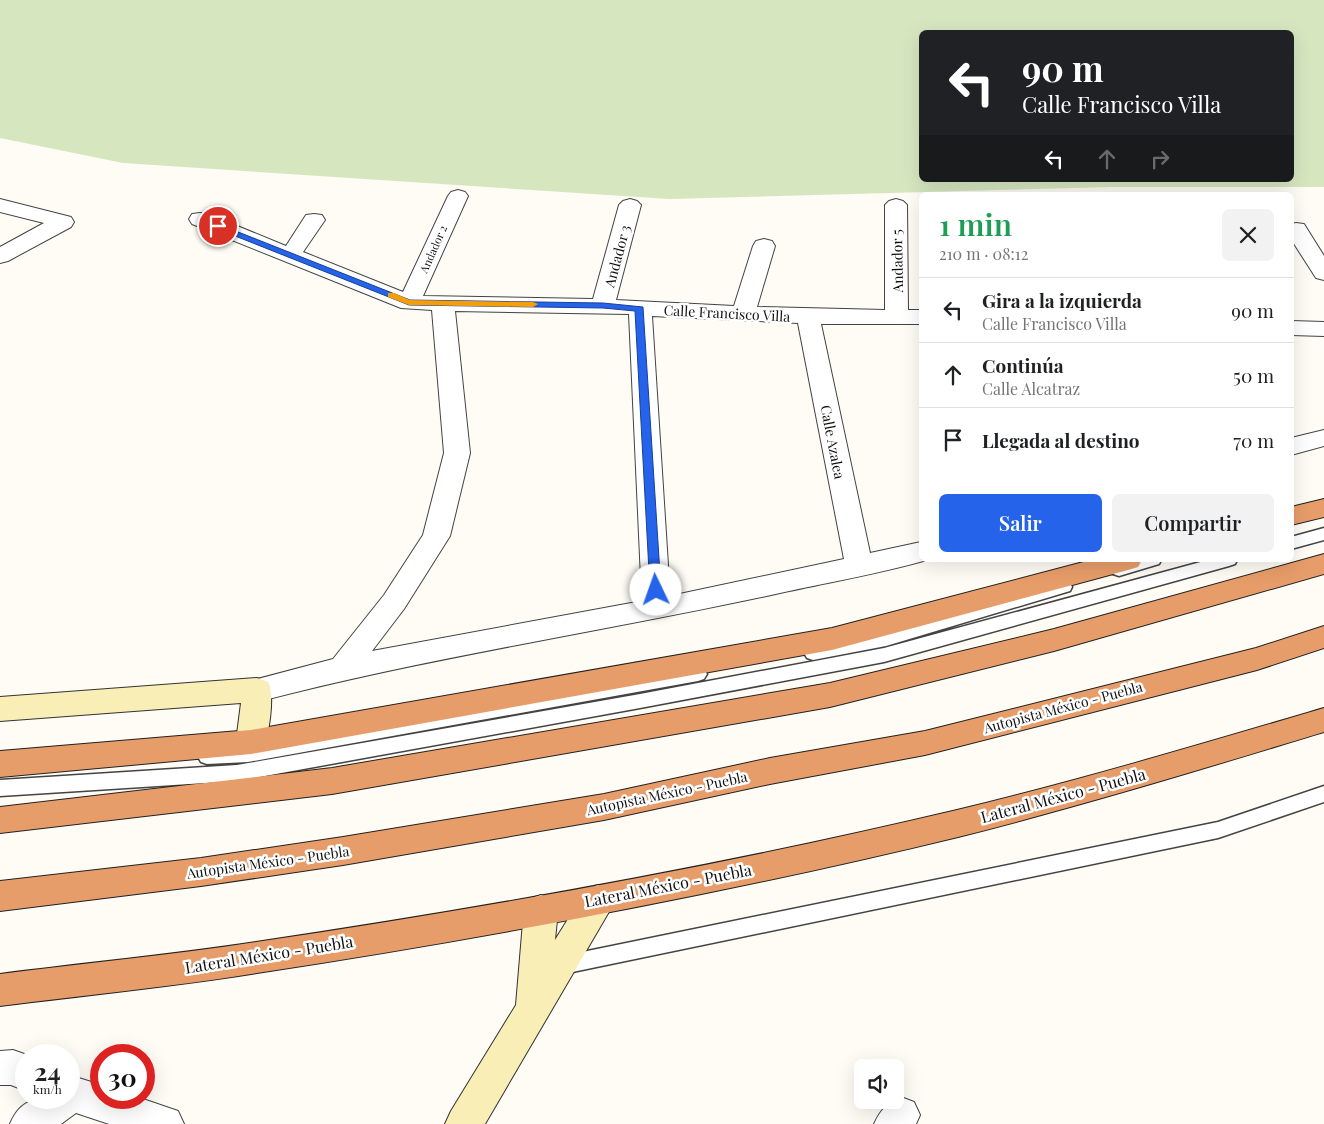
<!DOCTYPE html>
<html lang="es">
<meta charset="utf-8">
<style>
:root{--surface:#fff;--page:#f2f2f2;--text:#202124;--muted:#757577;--line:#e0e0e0;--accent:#2563eb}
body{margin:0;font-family:"Playfair Display",serif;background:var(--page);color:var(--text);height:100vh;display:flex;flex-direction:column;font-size:19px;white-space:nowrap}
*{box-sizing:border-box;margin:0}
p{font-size:16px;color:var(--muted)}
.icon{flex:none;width:28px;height:28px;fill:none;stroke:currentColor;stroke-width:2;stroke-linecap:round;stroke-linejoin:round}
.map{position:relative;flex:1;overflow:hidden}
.panel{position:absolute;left:919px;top:192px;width:375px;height:370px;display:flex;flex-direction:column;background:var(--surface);border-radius:8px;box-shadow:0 5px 20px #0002}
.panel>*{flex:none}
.guide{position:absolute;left:919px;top:30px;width:375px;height:152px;border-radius:8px;box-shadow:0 5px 20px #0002;background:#202124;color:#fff;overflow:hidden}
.controls{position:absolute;left:854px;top:1059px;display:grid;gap:10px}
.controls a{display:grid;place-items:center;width:50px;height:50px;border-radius:8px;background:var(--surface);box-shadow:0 5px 20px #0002;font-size:25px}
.speed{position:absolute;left:15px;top:1044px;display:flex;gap:10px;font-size:25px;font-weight:700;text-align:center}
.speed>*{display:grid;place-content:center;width:65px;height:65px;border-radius:50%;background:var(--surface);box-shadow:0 5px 20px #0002;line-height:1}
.speed small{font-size:12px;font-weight:400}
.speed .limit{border:8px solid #d22;background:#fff;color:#111}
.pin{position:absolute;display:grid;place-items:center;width:42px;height:42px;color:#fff;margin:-21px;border:2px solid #fff;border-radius:50%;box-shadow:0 1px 5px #0007}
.me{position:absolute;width:55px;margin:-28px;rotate:357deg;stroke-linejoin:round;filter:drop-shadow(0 0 4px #0008)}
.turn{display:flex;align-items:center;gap:18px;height:105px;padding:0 20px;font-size:22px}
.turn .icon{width:65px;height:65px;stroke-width:2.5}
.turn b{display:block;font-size:35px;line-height:42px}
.lanes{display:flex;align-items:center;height:48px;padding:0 20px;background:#0003;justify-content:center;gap:25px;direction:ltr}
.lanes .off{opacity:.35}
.round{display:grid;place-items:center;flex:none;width:52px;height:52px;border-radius:8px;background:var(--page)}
.overview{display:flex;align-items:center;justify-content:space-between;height:85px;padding:0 20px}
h1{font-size:30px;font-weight:600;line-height:38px;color:#1e9e55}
.primary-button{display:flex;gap:10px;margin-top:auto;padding:10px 20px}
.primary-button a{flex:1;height:58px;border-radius:8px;background:var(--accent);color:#fff;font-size:20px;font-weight:600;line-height:58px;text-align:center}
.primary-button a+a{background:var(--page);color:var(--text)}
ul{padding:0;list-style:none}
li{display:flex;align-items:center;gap:15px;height:65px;padding:0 20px;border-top:1px solid var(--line)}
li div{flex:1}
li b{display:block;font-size:19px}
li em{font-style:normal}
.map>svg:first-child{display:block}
.green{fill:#d6e7c0;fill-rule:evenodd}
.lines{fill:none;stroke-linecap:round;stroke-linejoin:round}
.lane-casing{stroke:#434343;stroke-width:3}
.street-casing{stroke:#434343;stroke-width:2}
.secondary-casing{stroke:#323232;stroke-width:2}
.highway-casing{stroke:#212121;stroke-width:2}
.lane{fill:#fff;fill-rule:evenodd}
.street{fill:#fff;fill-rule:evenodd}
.secondary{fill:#f8eeb6;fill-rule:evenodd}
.highway{fill:#e79d69;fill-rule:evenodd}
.route{fill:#2563eb;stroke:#184099}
.slow{fill:#f59e0b}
.labels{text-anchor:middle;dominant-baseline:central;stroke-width:5;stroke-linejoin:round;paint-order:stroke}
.far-street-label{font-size:11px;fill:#101010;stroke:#fff}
.street-label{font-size:14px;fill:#101010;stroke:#fff}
.near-street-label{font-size:16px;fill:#101010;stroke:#fff}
</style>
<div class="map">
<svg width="1324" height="1124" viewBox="0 0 1324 1124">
<rect width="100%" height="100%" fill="#fefcf5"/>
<!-- green -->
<path class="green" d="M0,0H1324V187H1111L669,199L123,163L0,138ZM921,32H1291V180H921Z"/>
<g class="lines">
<defs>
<path id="lane" d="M1324,528V540L1291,549V537Z
M1133,560H1161L1159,564L1119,576L1113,574L1111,570L1113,566Z
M1208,560H1237L1235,564L1229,566L884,662L640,708L237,781L0,796V780L237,765L640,694L884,648Z
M1064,581L1070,583L1072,587L1070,591L886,646L813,660L807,658L804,653L807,648L813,646L886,634Z
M698,667L704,669L707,674L704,679L698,681L248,762L207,764L201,762L198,757L201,752L207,750L248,748Z
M1324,786V802L1218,838L558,975L551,973L548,966L551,959L558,957L1218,822Z"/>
<path id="street" d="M458,190L465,192L468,196L423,296L593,299L619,205L623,201L630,199L637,201L641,205L616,300L734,306L753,246L756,241L764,239L772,241L775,246L757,307L885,310V205L889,201L896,199L903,201L907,205L908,310H921V324H821L870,553L921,542V560H927C878,574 829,582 780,593C606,631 429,657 257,702L246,698L242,690L246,682L333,659L384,595L423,535L444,453L432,310L401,308L192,224L189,219L192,214L200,213L208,214L286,246L306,215L314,214L322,215L325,220L303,252L403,292L448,196L451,192ZM455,311L629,314L642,601L372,651L404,609L450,536L470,453ZM652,316L798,323L844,559L670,596Z
M0,199L71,217L74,222L71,227L8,261L0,263V247L44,223L0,212Z
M1296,223L1304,224L1324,256V280L1316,278L1291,239V224Z
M1291,321L1324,322V336L1291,335Z
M1324,430V446L1291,455V438Z
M13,1050L27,1055L26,1091L11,1085H0V1051Z
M69,1075L101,1085V1098H140L178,1111L184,1124H109L76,1113L61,1124H10C22,1095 41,1098 69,1098Z
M901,1097L914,1102L920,1115L916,1124H874C881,1109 887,1103 901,1097Z"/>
<path id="secondary" d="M257,678L268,682C275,696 269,736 262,751L251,754L240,751L236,742L241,703L0,721V697Z
M598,885L610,890L615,900L610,910L485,1124H445L451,1111L516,1005L524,910L529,899L541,895L553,899L558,910L555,940L586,890Z"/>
<path id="highway" d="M1324,499V517L1291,525V507Z
M1324,554V574L1054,651L830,707L332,794L0,833V807L332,768L830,683L1054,629Z
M1091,560H1142L1138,567L1128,570L832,650L251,754L0,777V751L251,730L832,628Z
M1324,626V648L1257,670L925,755L770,784L604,820L343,865L201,886L0,911V881L201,858L343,837L604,794L770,758L925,731L1256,648Z
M1324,708V732C1202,769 1081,806 958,837C727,893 492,937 257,973C171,987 85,995 0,1006V974C85,963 171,955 256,942C491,907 726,865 957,810C1081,780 1202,744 1324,708Z"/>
</defs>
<!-- lane casing -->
<use href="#lane" class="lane-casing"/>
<!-- street casing -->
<use href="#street" class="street-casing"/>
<!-- secondary casing -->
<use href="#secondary" class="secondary-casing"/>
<!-- highway casing -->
<use href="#highway" class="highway-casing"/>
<!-- lane -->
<use href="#lane" class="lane"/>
<!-- street -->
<use href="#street" class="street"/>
<!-- secondary -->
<use href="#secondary" class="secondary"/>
<!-- highway -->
<use href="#highway" class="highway"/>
</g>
<!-- route -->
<path class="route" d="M218,224L410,300L603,303L643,307L661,590L660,593L656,595L650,590L635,311L603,308L409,305L215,228V225Z"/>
<!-- slow -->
<path class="slow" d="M388,293H394L410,300L533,302L538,304L533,307L409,305L388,297Z"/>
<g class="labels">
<!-- far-street labels -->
<g class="far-street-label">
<text transform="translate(433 249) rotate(-66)">Andador 2</text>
</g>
<!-- street labels -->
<g class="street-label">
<text transform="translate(617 256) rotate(-75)">Andador 3</text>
<text transform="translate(897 261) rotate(-91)">Andador 5</text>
<text transform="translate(727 313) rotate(3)">Calle Francisco Villa</text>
<text transform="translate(833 442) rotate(79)">Calle Azalea</text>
<text transform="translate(1063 707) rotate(-15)">Autopista México - Puebla</text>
<text transform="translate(667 793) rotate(-12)">Autopista México - Puebla</text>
<text transform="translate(268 862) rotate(-8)">Autopista México - Puebla</text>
</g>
<!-- near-street labels -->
<g class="near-street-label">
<text transform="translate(1063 795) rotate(-15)">Lateral México - Puebla</text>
<text transform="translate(668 885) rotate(-11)">Lateral México - Puebla</text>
<text transform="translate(269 954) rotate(-9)">Lateral México - Puebla</text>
</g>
</g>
</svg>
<div class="controls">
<a><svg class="icon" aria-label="sound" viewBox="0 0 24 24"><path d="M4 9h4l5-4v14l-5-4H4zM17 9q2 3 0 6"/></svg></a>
</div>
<div class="speed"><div>24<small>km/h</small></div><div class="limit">30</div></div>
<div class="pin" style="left:218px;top:226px;background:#d93025"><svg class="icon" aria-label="arrive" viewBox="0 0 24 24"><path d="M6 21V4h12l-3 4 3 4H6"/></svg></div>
<svg class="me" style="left:656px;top:590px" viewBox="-20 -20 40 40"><circle r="19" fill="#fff"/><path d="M0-13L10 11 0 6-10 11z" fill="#2563eb"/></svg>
<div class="guide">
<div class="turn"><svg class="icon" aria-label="left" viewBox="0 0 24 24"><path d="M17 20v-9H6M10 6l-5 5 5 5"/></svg><div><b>90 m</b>Calle Francisco Villa</div></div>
<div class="lanes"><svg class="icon" aria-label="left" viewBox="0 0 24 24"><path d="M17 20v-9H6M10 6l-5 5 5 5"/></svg><svg class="icon off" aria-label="ahead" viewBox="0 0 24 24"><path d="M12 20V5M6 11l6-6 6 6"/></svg><svg class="icon off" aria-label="right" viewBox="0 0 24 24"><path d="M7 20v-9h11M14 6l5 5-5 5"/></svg></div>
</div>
<section class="panel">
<div class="overview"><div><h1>1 min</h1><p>210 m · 08:12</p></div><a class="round"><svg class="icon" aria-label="close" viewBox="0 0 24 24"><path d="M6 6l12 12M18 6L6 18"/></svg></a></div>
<ul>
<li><svg class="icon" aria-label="left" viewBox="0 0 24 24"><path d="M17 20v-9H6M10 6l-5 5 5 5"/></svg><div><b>Gira a la izquierda</b><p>Calle Francisco Villa</p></div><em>90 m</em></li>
<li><svg class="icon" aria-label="ahead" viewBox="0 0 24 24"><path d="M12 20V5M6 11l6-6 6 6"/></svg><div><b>Continúa</b><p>Calle Alcatraz</p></div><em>50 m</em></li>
<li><svg class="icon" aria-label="arrive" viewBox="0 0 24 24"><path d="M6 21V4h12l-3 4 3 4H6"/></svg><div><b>Llegada al destino</b></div><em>70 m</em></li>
</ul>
<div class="primary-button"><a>Salir</a><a>Compartir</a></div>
</section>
</div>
